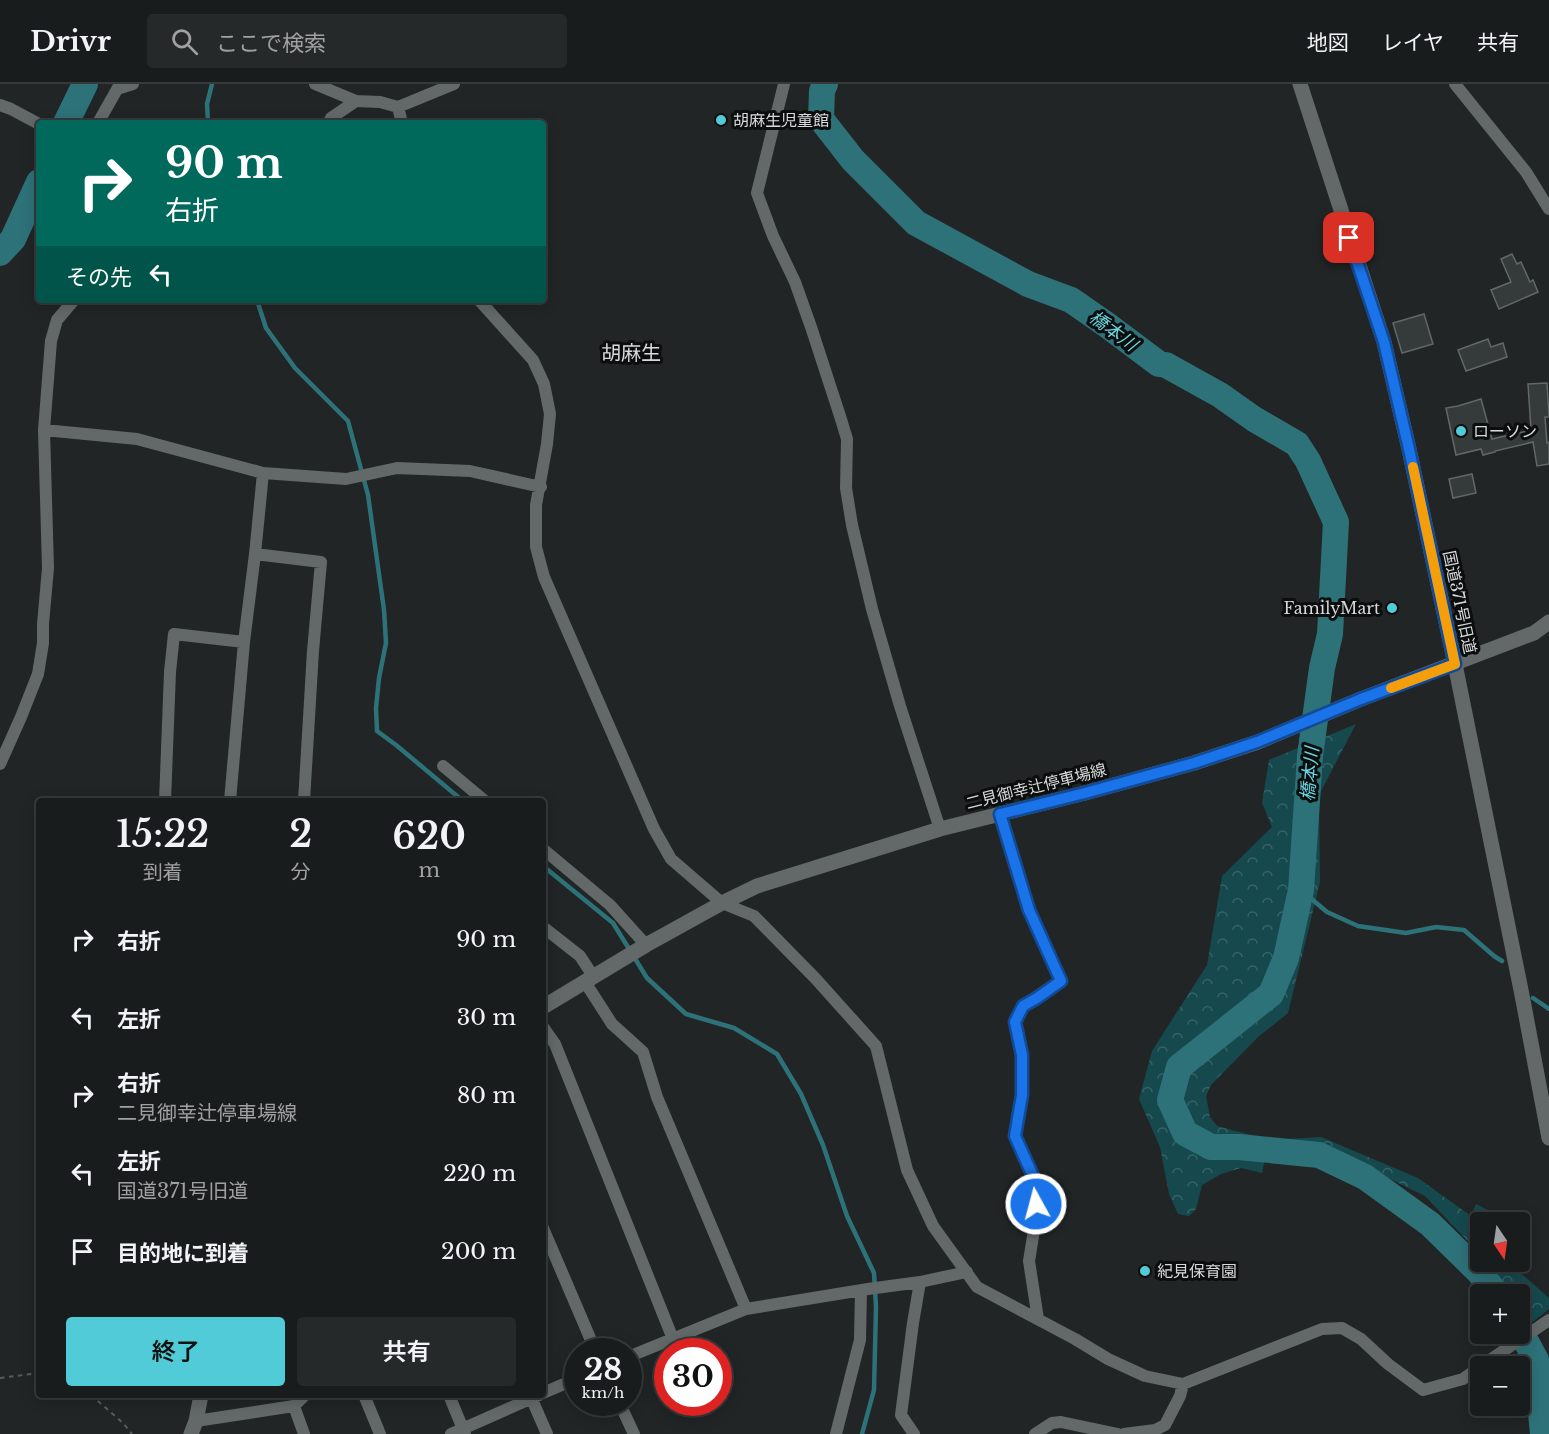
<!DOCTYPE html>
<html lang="ja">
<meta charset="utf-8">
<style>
:root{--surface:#191c1c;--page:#262929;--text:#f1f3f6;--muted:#9fa1a3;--line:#373a3b;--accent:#52cbd8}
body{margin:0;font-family:"Libre Baskerville","Noto Sans JP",serif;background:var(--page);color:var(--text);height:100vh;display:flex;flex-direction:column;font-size:22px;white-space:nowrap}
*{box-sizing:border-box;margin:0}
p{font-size:20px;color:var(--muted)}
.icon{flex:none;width:33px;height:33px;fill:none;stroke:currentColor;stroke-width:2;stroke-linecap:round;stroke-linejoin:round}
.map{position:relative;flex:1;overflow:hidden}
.side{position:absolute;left:36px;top:714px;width:510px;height:600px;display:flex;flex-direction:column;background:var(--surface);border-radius:6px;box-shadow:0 3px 15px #0003,0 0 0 2px var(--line)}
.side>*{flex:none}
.top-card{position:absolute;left:36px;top:36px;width:510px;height:183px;border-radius:6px;box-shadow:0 3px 15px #0003,0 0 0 2px var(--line);background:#00695c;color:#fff;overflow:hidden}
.needle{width:39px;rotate:167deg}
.controls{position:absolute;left:1470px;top:1128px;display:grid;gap:12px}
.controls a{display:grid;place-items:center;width:60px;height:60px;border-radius:6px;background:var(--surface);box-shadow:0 3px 15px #0003,0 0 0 2px var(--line);font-size:30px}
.speed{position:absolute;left:564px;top:1254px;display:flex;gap:12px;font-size:30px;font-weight:700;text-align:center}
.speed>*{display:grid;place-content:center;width:78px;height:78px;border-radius:50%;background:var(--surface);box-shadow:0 3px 15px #0003,0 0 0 2px var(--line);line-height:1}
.speed small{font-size:15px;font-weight:400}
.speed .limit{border:9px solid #d22;background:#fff;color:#111}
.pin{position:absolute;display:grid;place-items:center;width:51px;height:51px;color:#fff;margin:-26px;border-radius:12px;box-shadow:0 3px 9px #0006}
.me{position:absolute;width:66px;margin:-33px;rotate:353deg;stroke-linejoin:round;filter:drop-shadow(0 0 4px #0008)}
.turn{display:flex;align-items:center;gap:21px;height:126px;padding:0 30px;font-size:27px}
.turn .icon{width:78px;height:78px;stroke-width:2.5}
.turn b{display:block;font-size:42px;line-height:51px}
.then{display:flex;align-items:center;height:57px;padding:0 30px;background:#0003;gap:12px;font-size:22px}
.eta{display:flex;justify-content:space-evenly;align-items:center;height:102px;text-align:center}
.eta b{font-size:36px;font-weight:600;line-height:42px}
.button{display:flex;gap:12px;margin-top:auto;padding:12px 30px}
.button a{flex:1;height:69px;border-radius:6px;background:var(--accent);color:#111;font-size:24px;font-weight:600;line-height:69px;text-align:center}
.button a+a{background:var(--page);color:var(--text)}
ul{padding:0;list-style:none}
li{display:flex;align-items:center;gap:18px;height:78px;padding:0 30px}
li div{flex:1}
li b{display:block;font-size:22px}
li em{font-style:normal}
header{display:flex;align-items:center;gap:36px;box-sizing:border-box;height:84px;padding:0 30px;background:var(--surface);border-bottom:2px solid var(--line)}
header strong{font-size:28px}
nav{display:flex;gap:33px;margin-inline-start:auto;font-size:21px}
.search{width:420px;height:54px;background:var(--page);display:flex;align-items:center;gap:15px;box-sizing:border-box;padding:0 21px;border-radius:6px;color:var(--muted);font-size:22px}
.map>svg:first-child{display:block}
.forest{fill:url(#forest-crowns)}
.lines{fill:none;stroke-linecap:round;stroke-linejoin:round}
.stream{stroke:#2e7279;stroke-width:4.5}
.river{stroke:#2e7279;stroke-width:26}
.building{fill:#353a3b;stroke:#626768;stroke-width:1.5}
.path{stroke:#585c5d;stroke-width:2;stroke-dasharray:4.5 4.5;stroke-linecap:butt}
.minor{stroke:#636969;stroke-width:12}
.tertiary{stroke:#636969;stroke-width:15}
.secondary{stroke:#636969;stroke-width:15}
.route-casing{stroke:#114b97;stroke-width:15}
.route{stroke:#1a73e8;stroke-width:10}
.slow{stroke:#f59e0b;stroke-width:10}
.poi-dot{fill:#52cbd8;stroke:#0c0e0e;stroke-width:2}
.labels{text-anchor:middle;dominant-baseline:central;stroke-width:6;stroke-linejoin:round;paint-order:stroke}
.poi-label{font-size:16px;fill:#d7dadb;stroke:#0c0e0e;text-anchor:start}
.street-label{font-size:16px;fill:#d7dadb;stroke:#0c0e0e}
.water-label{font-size:18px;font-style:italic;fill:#6bd4e0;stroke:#0c0e0e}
.quarter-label{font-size:20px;fill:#d7dadb;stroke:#0c0e0e}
</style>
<header>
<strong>Drivr</strong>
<div class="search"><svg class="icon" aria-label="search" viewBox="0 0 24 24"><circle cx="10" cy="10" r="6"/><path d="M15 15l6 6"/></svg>ここで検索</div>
<nav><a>地図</a><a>レイヤ</a><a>共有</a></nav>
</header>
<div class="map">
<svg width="1549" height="1350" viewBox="0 0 1549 1350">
<defs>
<pattern id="forest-crowns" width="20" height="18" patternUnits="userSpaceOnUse" patternTransform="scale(1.5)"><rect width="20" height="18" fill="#15494e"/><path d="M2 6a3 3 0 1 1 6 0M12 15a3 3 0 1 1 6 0" fill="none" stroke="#366367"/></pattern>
</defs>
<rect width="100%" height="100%" fill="#212526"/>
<!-- forest -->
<path class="forest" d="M1356,640L1319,711L1320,798L1288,929L1258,953L1211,1001L1206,1012L1210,1033L1217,1042L1270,1056L1321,1053L1418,1094L1471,1132L1476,1120L1500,1132V1138H1480V1170L1425,1112L1343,1072L1268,1060L1262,1089L1241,1084L1221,1090L1202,1101L1196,1125L1189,1132L1178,1130L1169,1110L1160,1063L1139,1015L1152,967L1207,881L1222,792L1272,743L1262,719L1269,676Z
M1486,1178H1508L1549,1214V1225L1531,1239L1520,1224V1210H1510Z"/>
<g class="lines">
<!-- stream -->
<path class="stream" d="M208,39L207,20L212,0
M257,216L266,244L295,284L348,337L368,411L384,526L386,559L379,594L376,624L377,647L396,661L463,717
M543,782L613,839L647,894L686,930L734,944L777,970L801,1010L823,1061L847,1132L874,1189L876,1223L874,1306L862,1350
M1301,806L1327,828L1358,842L1406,849L1436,843L1464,846L1494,872L1502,877
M1533,914L1549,925"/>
<!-- river -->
<path class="river" d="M825,0L822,7L821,35L853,76L916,139L1028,200L1071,216L1107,241L1159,280L1166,281L1220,311L1254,335L1297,360L1308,377L1336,438L1330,550L1322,584L1310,672L1301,806L1286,874L1271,910L1179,983L1170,1016L1185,1049L1211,1063H1239L1319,1071L1365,1093L1430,1140L1479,1188L1497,1210
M66,39L85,0
M0,169L13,155L39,98
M1520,1246L1536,1276L1543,1350"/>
</g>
<!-- building -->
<path class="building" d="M1512,170L1517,180L1521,178L1530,198L1533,196L1538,208L1499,225L1491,206L1511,198L1501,175Z
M1424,230L1433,260L1402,269L1393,239Z
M1488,255L1491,263L1503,259L1507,273L1466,287L1458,266Z
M1547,299L1549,333H1545L1547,359L1549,358V380L1537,382L1533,358L1495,367V368L1483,371L1481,365L1456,371L1446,324L1458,322L1481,315L1492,355L1531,346L1528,300Z
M1472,390L1476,409L1453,414L1449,395Z"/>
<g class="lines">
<!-- path -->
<path class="path" d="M0,1294L31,1290H39
M91,1311L123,1339L132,1350"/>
<!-- minor -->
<path class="minor" d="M315,0L356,17L380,18L398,23L454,0
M784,0L757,109L773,152L795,198L811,243L840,332L847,355L846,404L852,441L872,525L900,622L940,745
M1455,0L1526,88L1549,125
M117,5L133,0
M0,21L11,25L39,40
M398,23L402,39
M98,39L120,0
M329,39L331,34L356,17
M479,216L533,276L544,300L550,330L547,360L536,421V463L544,493L654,745L671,775L722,819L754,832L815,894L876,962L907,1086L933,1142L977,1203L1075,1255L1108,1275L1145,1292L1183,1300L1322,1245L1342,1244L1361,1255L1388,1280L1423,1306L1463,1295L1480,1283
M44,346L137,355L263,389L346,395L397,384L470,387L541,403
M255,470L321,478L313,567L304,717
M0,680L21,633L38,590L43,559V540L48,484L44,346L51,257L57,236L74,216
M443,682L485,717
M165,717L170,588L174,550L244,558
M230,717L244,558L255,470L263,389
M1000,730L1029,826L1061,896L1023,922L1015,938L1022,971V1011L1015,1052L1037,1101L1035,1140L1029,1177L1038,1235
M543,765L610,821L646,861
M543,843L580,872L593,892
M585,898L612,940L643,968L657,1013L746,1225
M543,943L555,960L673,1255
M543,1144L596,1268
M628,1273L746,1225L868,1205L920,1198L967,1188
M1481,1282L1549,1236
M543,1309L578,1294
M364,1311L380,1350
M449,1311L465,1350
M530,1311L547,1350
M619,1318L634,1350
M294,1322L304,1350
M196,1337L294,1322L305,1311
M451,1350L539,1311
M836,1350L860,1256L861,1206
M914,1350L901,1331L913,1239L920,1198
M1035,1350L1052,1339L1061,1338L1118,1350
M1124,1350L1155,1346L1165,1341L1180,1312L1183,1300"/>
<!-- tertiary -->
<path class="tertiary" d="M1300,0L1384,258L1409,365L1455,580L1522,911L1549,1054"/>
<!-- secondary -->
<path class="secondary" d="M543,923L646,861L722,819L757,802L940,745L1085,709L1194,679L1258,658L1361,615L1534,549L1549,538
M191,1350L196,1337L201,1311"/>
</g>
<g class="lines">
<defs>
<path id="route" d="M1036,1120L1037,1101L1015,1052L1022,1011V971L1015,938L1023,922L1037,914L1061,897L1029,826L1000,730L1085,709L1194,679L1257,658L1361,615L1455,580L1409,365L1384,258L1349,154"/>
</defs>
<!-- route casing -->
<use href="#route" class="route-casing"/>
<!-- route -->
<use href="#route" class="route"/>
<!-- slow -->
<path class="slow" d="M1391,604L1455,580L1413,383"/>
</g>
<!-- markers -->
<g class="poi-dot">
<circle cx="721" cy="36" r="6"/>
<circle cx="1461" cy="347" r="6"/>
<circle cx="1392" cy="524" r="6"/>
<circle cx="1145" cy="1187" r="6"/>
</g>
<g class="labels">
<!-- poi labels -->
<g class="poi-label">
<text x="733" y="36">胡麻生児童館</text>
<text x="1473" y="347">ローソン</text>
<text x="1380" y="524" text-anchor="end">FamilyMart</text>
<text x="1157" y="1187">紀見保育園</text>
</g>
<!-- street labels -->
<g class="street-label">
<text transform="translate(1460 518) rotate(78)">国道371号旧道</text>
<text transform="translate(1036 702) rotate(-14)">二見御幸辻停車場線</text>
</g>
<!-- water labels -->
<g class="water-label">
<text transform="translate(1113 247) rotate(36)">橋本川</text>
<text transform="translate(1310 690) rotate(-85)">橋本川</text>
</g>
<!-- quarter labels -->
<g class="quarter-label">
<text x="631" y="269">胡麻生</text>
</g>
</g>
</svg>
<div class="controls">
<a><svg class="needle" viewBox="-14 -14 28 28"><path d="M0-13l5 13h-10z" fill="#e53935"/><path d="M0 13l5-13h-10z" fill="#9fa1a3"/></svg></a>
<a>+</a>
<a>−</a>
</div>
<div class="speed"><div>28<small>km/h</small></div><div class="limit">30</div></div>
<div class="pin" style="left:1349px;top:154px;background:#d93025"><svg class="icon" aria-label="arrive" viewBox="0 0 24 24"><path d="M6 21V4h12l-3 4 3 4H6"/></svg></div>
<svg class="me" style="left:1036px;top:1120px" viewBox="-20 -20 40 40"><circle r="17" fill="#1a73e8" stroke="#fff" stroke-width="3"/><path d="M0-11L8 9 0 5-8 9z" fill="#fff"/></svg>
<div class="top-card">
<div class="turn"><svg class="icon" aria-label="right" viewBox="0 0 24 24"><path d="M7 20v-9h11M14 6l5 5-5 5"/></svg><div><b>90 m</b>右折</div></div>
<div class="then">その先<svg class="icon" aria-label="left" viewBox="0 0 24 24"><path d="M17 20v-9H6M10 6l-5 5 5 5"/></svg></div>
</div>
<section class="side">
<div class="eta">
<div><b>15:22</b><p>到着</p></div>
<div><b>2</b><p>分</p></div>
<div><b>620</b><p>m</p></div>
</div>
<ul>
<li><svg class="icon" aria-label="right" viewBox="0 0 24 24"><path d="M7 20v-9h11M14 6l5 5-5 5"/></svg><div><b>右折</b></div><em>90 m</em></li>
<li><svg class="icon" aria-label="left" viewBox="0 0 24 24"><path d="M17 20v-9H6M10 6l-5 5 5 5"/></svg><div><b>左折</b></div><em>30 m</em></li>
<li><svg class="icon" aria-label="right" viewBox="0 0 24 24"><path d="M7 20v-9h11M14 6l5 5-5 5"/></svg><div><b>右折</b><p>二見御幸辻停車場線</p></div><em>80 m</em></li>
<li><svg class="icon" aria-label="left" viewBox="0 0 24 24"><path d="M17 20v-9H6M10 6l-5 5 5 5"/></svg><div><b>左折</b><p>国道371号旧道</p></div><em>220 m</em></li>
<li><svg class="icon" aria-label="arrive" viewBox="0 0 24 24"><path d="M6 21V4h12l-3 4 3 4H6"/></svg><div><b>目的地に到着</b></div><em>200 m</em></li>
</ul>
<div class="button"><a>終了</a><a>共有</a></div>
</section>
</div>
